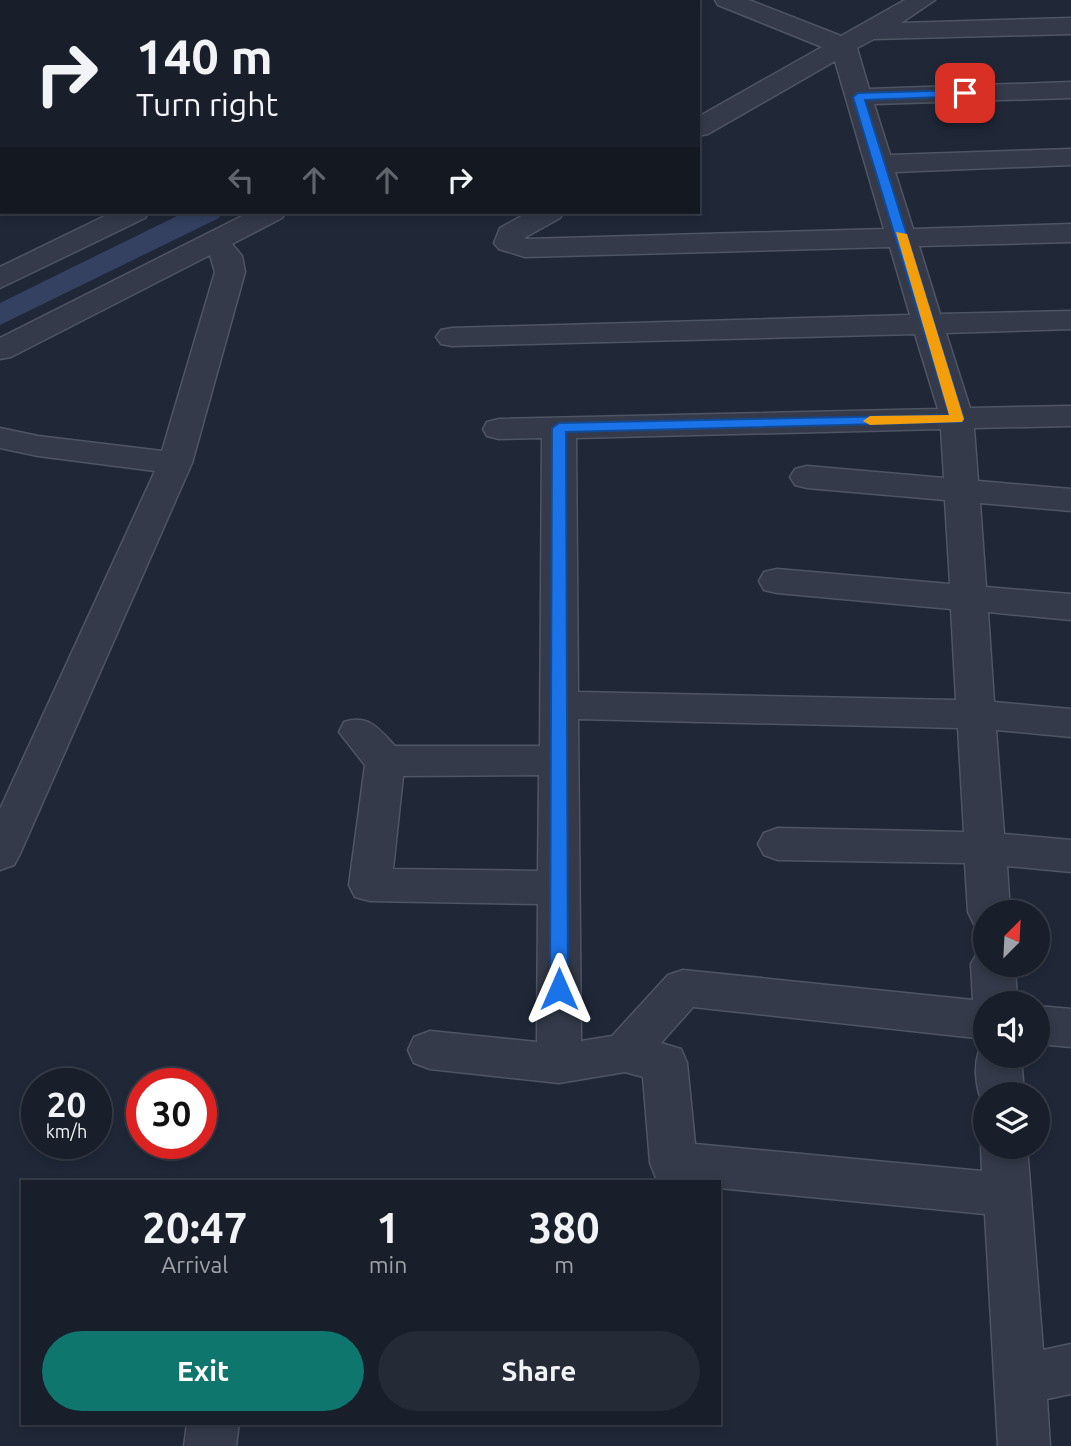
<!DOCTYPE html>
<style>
:root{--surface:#181e2a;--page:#252b36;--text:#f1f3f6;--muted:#9fa2a8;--line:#363c47;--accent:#0f766e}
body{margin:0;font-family:Ubuntu,sans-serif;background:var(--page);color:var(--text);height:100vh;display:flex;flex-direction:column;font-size:26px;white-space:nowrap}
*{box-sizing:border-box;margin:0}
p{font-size:23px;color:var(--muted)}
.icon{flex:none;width:38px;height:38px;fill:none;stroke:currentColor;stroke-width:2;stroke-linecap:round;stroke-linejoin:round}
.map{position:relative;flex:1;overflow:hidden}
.side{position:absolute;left:21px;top:1180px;width:700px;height:245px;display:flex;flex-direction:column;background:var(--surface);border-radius:0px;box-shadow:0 4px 10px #0003,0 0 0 2px var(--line)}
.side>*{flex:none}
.banner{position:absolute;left:0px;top:0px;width:700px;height:214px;box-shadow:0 4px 10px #0003,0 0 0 2px var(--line);background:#181e2a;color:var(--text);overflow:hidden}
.needle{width:46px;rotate:24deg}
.tools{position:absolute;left:973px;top:900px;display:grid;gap:14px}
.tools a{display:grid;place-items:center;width:77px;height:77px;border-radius:50%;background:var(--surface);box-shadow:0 4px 10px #0003,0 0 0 2px var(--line);font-size:35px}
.speed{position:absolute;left:21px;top:1068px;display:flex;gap:14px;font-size:35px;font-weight:700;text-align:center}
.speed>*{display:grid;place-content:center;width:91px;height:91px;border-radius:50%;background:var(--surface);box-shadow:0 4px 10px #0003,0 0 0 2px var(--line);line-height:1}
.speed small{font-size:18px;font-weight:400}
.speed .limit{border:10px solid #d22;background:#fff;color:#111}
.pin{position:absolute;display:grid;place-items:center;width:60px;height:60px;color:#fff;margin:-30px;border-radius:14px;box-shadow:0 4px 10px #0006}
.me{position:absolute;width:77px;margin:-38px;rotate:0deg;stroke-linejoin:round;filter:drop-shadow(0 0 5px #0008)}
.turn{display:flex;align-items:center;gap:24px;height:147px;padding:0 21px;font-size:32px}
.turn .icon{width:91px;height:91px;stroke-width:2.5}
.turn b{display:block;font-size:49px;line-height:60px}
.lanes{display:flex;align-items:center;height:66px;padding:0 21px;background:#0003;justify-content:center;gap:35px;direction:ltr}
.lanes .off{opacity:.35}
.eta{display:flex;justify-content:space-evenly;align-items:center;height:119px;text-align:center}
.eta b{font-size:42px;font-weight:700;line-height:49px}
.cta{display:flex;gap:14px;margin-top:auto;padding:14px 21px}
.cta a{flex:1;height:80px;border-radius:42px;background:var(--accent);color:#fff;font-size:28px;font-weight:700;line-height:80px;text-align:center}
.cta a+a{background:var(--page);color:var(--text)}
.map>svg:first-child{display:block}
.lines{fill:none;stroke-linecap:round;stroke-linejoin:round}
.canal{fill:#344160;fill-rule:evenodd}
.minor-casing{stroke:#4e5563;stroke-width:3}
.minor{fill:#343a49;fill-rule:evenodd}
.route{fill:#1a73e8;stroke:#114b97;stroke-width:2}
.slow{fill:#f59e0b}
</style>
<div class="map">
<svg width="1071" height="1446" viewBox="0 0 1071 1446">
<rect width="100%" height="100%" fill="#202838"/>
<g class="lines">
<!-- canal -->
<path class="canal" d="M613,0H642L612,2Z
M185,212H223L219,218L0,325V303Z"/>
<defs>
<path id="minor" d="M65,0H89L90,2H65Z
M427,0H453L454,2H428Z
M558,0H585L557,2Z
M715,0H749L841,36L905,0H935L901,23L1071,18V34L874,39L857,48L869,89L1071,82V98L874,104L890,155L1071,149V165L895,172L913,229L1071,224V242L919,246L940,314L1071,311V329L946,333L970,408L1071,406V426L974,428L978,481L1071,489V511L980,503L986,587L1071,594V620L988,612L994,702L1071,709V737L996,730L1004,834L1071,840V872L1007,866L1010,912H985V928L974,924L968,912L965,863L778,860L764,855L758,844L764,833L778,828L964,832L958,728L578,719L581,1041L612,1036L668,975L683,970L973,1000L971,964L978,952L985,949V964H1015L1017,1003H985V1039L693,1007L661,1043L681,1049L687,1063L695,1144L982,1171L981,1146L985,1136V1146H1027L1043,1350L1071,1344V1394L1047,1399L1050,1446H998L985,1214L719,1188V1181H666L656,1178L650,1163L643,1077L625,1072L559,1083L430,1069L414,1063L408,1050L414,1037L430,1031L537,1042L538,904L370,901L355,897L349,885L365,765L339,732L344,722C369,714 379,729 395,746H540L542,438L499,439L487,436L483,429L487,422L499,419L938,409L915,334L452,346L441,344L436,337L441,330L452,328L910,315L890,247L525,257L499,249L494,243L500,228L529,212H564L560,218L524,238L527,239L884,229L835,61L708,134L698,136V117L822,47L718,5ZM941,429L944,478L807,466L795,469L790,477L795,485L807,488L945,500L950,584L777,569L764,572L759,581L764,590L777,593L951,609L956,700L578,692L576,438ZM539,775L538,871L393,869L403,776Z
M113,212H149L145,218L0,288V267Z
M250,212H286L282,218L232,244L242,256L245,272L192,463L20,854L14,865L0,870V809L155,471L38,456L0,448V428L38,436L162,451L215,272L210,255L11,357L0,359V338Z
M1038,1006L1071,1009V1047L1038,1044Z
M985,1041V1055H1021L1024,1094H985V1108C975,1090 971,1057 985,1041Z
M187,1423H239L236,1446H184Z"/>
</defs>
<!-- minor casing -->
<use href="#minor" class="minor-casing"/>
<!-- minor -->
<use href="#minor" class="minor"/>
</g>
<!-- route -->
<path class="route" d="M965,90L968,91V96L865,100L964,419L962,422L566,432L568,989L559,996L553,994L550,989L552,428L559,423L949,415L853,97L858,93Z"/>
<!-- slow -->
<path class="slow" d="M896,232L907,234L964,419L962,422L870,425L863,421L870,416L949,415Z"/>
</svg>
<div class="tools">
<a><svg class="needle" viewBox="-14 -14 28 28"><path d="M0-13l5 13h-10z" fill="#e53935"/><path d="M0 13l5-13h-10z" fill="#9fa2a8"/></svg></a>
<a><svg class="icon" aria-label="sound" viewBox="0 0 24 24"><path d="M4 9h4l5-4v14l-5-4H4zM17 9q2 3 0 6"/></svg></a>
<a><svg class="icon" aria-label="layers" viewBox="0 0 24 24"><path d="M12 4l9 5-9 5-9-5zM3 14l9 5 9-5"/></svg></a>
</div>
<div class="speed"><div>20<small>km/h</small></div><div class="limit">30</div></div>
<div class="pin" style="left:965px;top:93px;background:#d93025"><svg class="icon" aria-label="arrive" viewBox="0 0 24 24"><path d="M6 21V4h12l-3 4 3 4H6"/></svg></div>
<svg class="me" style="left:559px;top:989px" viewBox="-20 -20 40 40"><path d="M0-17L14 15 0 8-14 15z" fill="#1a73e8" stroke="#fff" stroke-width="4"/></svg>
<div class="banner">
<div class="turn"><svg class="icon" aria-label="right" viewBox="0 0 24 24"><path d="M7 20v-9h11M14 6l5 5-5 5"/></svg><div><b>140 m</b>Turn right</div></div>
<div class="lanes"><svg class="icon off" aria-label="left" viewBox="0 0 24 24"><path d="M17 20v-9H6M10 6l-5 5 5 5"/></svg><svg class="icon off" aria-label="ahead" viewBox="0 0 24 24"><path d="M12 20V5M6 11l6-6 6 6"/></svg><svg class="icon off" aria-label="ahead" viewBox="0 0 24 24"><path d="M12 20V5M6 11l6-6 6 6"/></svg><svg class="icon" aria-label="right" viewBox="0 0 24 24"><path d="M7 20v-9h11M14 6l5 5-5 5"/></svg></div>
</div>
<section class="side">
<div class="eta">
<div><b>20:47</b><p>Arrival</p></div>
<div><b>1</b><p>min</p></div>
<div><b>380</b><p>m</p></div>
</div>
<div class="cta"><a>Exit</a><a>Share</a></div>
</section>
</div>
